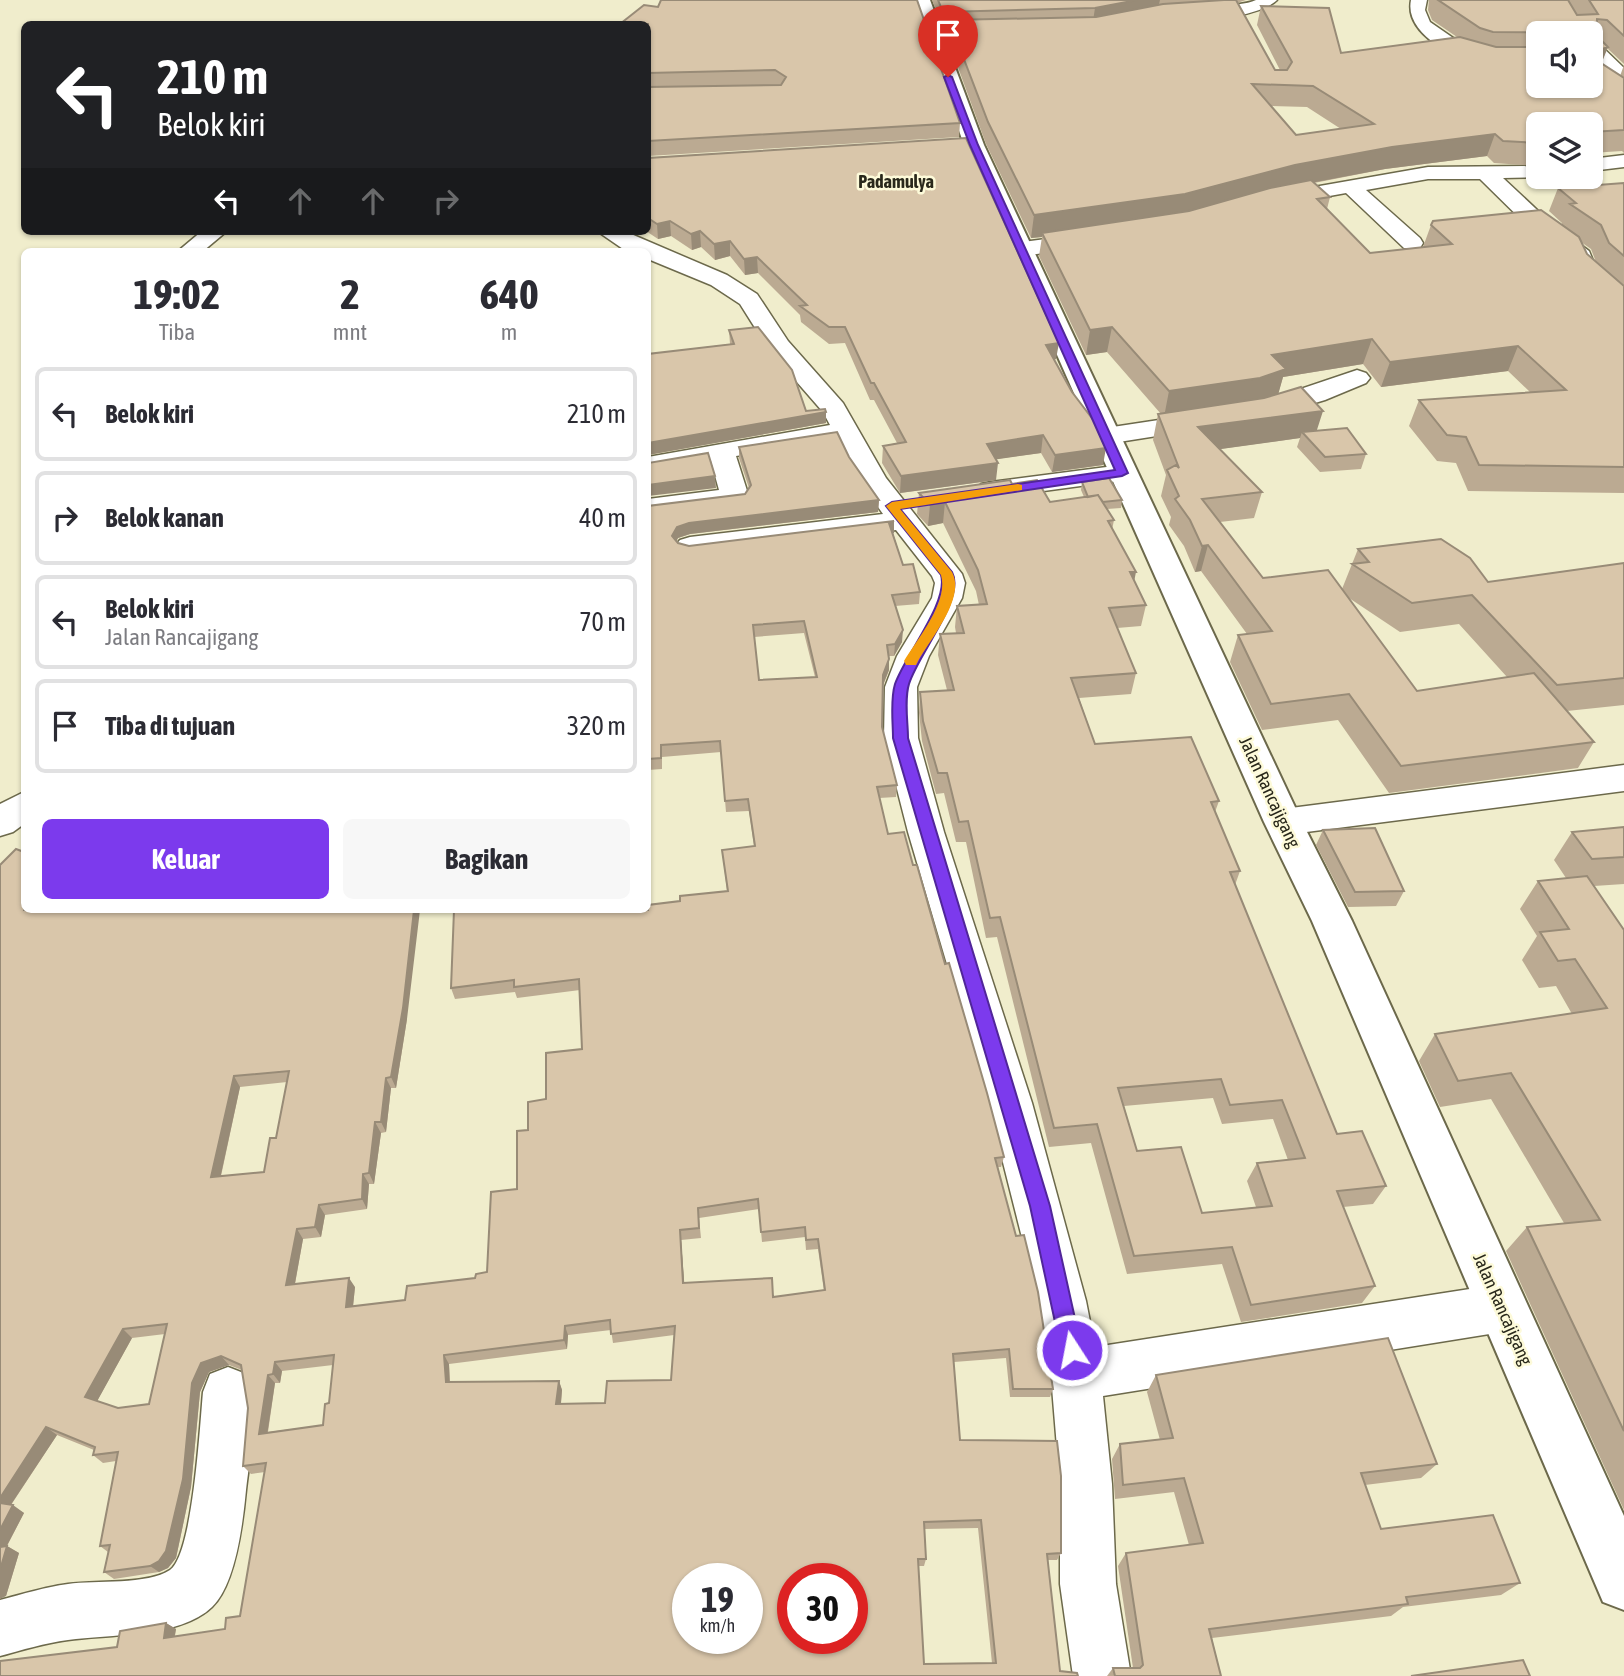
<!DOCTYPE html>
<html lang="id">
<style>
:root{--surface:#fff;--page:#f7f7f7;--text:#2b2b33;--muted:#7c7c81;--line:#e1e1e2;--accent:#7c3aed}
body{margin:0;font-family:"Asap Condensed",sans-serif;background:var(--page);color:var(--text);height:100vh;display:flex;flex-direction:column;font-size:26px;white-space:nowrap}
*{box-sizing:border-box;margin:0}
p{font-size:23px;color:var(--muted)}
.icon{flex:none;width:38px;height:38px;fill:none;stroke:currentColor;stroke-width:2;stroke-linecap:round;stroke-linejoin:round}
.map{position:relative;flex:1;overflow:hidden}
.details{position:absolute;left:21px;top:248px;width:630px;height:665px;display:flex;flex-direction:column;background:var(--surface);border-radius:10px;box-shadow:0 2px 5px #0004}
.details>*{flex:none}
.guide{position:absolute;left:21px;top:21px;width:630px;height:214px;border-radius:10px;box-shadow:0 2px 5px #0004;background:#202124;color:#fff;overflow:hidden}
.fabs{position:absolute;left:1526px;top:21px;display:grid;gap:14px}
.fabs a{display:grid;place-items:center;width:77px;height:77px;border-radius:10px;background:var(--surface);box-shadow:0 2px 5px #0004;font-size:35px}
.speed{position:absolute;left:672px;top:1563px;display:flex;gap:14px;font-size:35px;font-weight:700;text-align:center}
.speed>*{display:grid;place-content:center;width:91px;height:91px;border-radius:50%;background:var(--surface);box-shadow:0 2px 5px #0004;line-height:1}
.speed small{font-size:18px;font-weight:400}
.speed .limit{border:10px solid #d22;background:#fff;color:#111}
.pin{position:absolute;display:grid;place-items:center;width:60px;height:60px;color:#fff;margin:-72px -30px;border-radius:50% 50% 50% 0;rotate:-45deg;box-shadow:0 0 7px #0007}
.pin .icon{rotate:45deg}
.me{position:absolute;width:77px;margin:-38px;rotate:349deg;stroke-linejoin:round;filter:drop-shadow(0 0 5px #0008)}
.turn{display:flex;align-items:center;gap:24px;height:147px;padding:0 21px;font-size:32px}
.turn .icon{width:91px;height:91px;stroke-width:2.5}
.turn b{display:block;font-size:49px;line-height:60px}
.lanes{display:flex;align-items:center;height:66px;padding:0 21px;background:#0003;justify-content:center;gap:35px;direction:ltr}
.lanes .off{opacity:.35}
.eta{display:flex;justify-content:space-evenly;align-items:center;height:119px;text-align:center}
.eta b{font-size:42px;font-weight:700;line-height:49px}
.button{display:flex;gap:14px;margin-top:auto;padding:14px 21px}
.button a{flex:1;height:80px;border-radius:10px;background:var(--accent);color:#fff;font-size:28px;font-weight:700;line-height:80px;text-align:center}
.button a+a{background:var(--page);color:var(--text)}
ul{padding:0;list-style:none}
li{display:flex;align-items:center;gap:21px;height:94px;margin:0 14px 10px;padding:0 7px;border:4px solid var(--line);border-radius:10px}
li div{flex:1}
li b{display:block;font-size:26px}
li em{font-style:normal}
.map>svg:first-child{display:block}
.lines{fill:none;stroke-linecap:round;stroke-linejoin:round}
.minor-casing{stroke:#6c694b;stroke-width:3}
.secondary-casing{stroke:#6c694b;stroke-width:4}
.minor{fill:#fff;fill-rule:evenodd}
.secondary{fill:#fff;fill-rule:evenodd}
.wall{fill:#bbaa92;fill-rule:evenodd}
.shaded-wall{fill:#988b77}
.building{fill:#d9c6aa;stroke:#988b77;stroke-width:2;fill-rule:evenodd}
.route{fill:#7c3aed;stroke:#51269a;stroke-width:2}
.slow{fill:#f59e0b}
.labels{text-anchor:middle;dominant-baseline:central;stroke-width:5;stroke-linejoin:round;paint-order:stroke}
.far-quarter-label{font-size:18px;font-weight:bold;fill:#29281b;stroke:#fdfad9}
.street-label{font-size:18px;fill:#29281b;stroke:#fdfad9}
</style>
<div class="map">
<svg width="1624" height="1676" viewBox="0 0 1624 1676">
<rect width="100%" height="100%" fill="#f0edcc"/>
<g class="lines">
<defs>
<path id="minor" d="M1256,0H1277C1264,14 1198,27 1185,14C1197,2 1237,9 1256,0Z
M1411,0H1427L1425,10L1430,22L1472,51L1486,55H1538V65C1520,65 1500,68 1483,64C1455,59 1404,34 1411,0Z
M1591,41L1597,42L1624,68V77L1611,79L1624,89V103L1591,80L1596,71L1605,69L1591,55Z
M1624,155V167L1591,171V159Z
M1538,166V177H1543L1503,178L1550,222L1589,251L1596,268L1624,293V312L1616,310L1578,276L1571,259L1534,232L1480,179H1428L1366,190L1420,238L1423,243L1420,248H1404L1346,193L1274,206L1264,200L1274,194L1428,167Z
M202,231H227L202,252H177Z
M597,231H624L727,275L757,294L788,341L843,403L886,478L962,574L965,583L962,598L929,656L917,687L918,738L944,832L1032,1103L1086,1301L1095,1347L1502,1284L1519,1291L1526,1308L1519,1325L1502,1332L1103,1396L1112,1484L1116,1584L1131,1676H1073L1060,1584V1484L1051,1375L1038,1301L988,1103L908,832L884,738L885,687L897,656L932,598L935,583L932,576L896,530L690,555L680,552L675,546L680,540L690,537L883,514L859,480L838,440L736,456L749,497L745,503L648,515V499L719,490L711,461L648,473V457L830,425L823,412L769,350L740,304L711,285L648,259V252L626,251Z
M1091,233L1102,240L1099,245L1023,256L1012,249L1023,242Z
M1357,370L1366,373L1370,378L1366,383L1325,400L1262,419L1253,417L1249,411L1253,405Z
M1205,413L1214,415L1218,421L1214,427L1106,444L1097,442L1093,436L1097,430L1106,428Z
M1122,465L1132,467L1136,473L1132,479L991,498L981,496L977,490L981,484L991,482Z
M1624,765V791L1283,835L1270,831L1265,822L1270,813L1283,809Z
M24,792V824L13,832L0,836V804Z
M228,1367L246,1374C260,1408 250,1454 246,1490C243,1522 236,1584 212,1607C180,1638 109,1634 68,1640C45,1643 22,1650 0,1656V1600C23,1594 45,1587 68,1584C95,1580 148,1585 170,1570C193,1554 200,1424 203,1392L210,1374Z"/>
<path id="secondary" d="M914,0H930L984,145L1302,822L1352,921L1624,1516V1610L1603,1602L1312,921L1264,822L964,145Z"/>
</defs>
<!-- minor casing -->
<use href="#minor" class="minor-casing"/>
<!-- secondary casing -->
<use href="#secondary" class="secondary-casing"/>
<!-- minor -->
<use href="#minor" class="minor"/>
<!-- secondary -->
<use href="#secondary" class="secondary"/>
</g>
<!-- wall -->
<path class="wall" d="M932,0H1246L1237,3L1275,70H1280L1257,25L1261,6L1341,53L1457,37L1432,20L1428,10L1429,0H1568L1577,15L1568,0H1624V64L1607,48L1601,64L1620,76L1624,65V153L1622,151L1591,153V124H1538V166L1494,163L1487,156L1385,169L1314,183L1330,197L1327,209L1370,253L1423,247L1431,225H1562V223L1549,211L1558,188L1624,183V493L1468,491L1456,463L1437,461L1409,426L1419,400L1530,392L1508,371L1381,387L1363,364L1283,377L1278,394L1317,431L1366,454L1361,469L1320,472L1297,447L1300,438L1220,449L1262,492L1254,518L1220,522L1263,578L1342,589L1358,549L1488,582L1624,563V705L1567,711L1594,742L1578,768L1389,793L1338,720L1262,730L1230,662L1238,635L1247,634L1201,571L1195,572L1184,546L1169,525L1171,517L1161,496L1166,475L1153,440L1158,414H1161L1107,352L1086,355L1039,256L1042,237L1031,238L986,144L948,40L949,25H942ZM1538,33H1591L1538,86ZM1271,106L1307,107L1341,129L1296,135ZM1581,242L1591,249L1596,262L1587,254ZM1349,598L1400,632L1459,624L1507,677L1417,691Z
M648,24L960,123L959,137L648,156Z
M648,158L1056,359L1054,360L1103,465L1052,472L1041,453L996,459V480L900,493L882,463L883,446L897,443L874,400H870L845,343L829,344L801,322L800,315L758,273L745,275L730,256L715,260L701,247L692,250L671,236L658,239L646,231H648Z
M729,330L806,411L826,412V423L648,455V354L730,344Z
M739,447L849,457L879,500L878,512L690,534L678,538L676,541L678,543L689,546L894,533H893L903,565L920,592L919,604L895,606L902,642L894,656H889V670L883,686L882,727L897,785L896,797L879,798L888,834L913,865L945,964L1004,1157L1001,1167H998L1053,1389L1050,1397H1010L1006,1358L954,1362L960,1440L1061,1553L1057,1560H1047L1060,1671L117,1647L166,1623L176,1629L175,1636L225,1629L240,1616L265,1472L251,1474L243,1466L248,1408L242,1370L229,1365L209,1372L200,1392L191,1487L176,1558L168,1568L159,1572L114,1579L104,1572L108,1552L100,1546L116,1461L103,1463L93,1455L94,1450L57,1435L11,1505L24,1513L7,1546L19,1553L6,1596L0,865L407,1019L396,1088H391L386,1132L381,1133L374,1184H369L367,1209L325,1215L321,1237L303,1239L295,1284L355,1287L353,1306L405,1300L475,1278L487,1272L517,1189L528,1130L546,1099L582,1049L580,990L517,998L515,992L455,999L451,988L648,910L680,901L727,891L722,850L754,846L749,811L726,812L721,752L662,757V769L648,770V506L745,494L749,488L739,458ZM804,633L815,677L759,680L754,637ZM287,1082L276,1138L264,1172L221,1176L240,1087ZM759,1209L762,1242L805,1237L806,1250L818,1249L824,1291L773,1297L684,1283L681,1240L701,1238L699,1218ZM611,1330L613,1343L674,1335L671,1380L605,1403L561,1404L562,1390L559,1381L450,1382L449,1364L567,1349L568,1335ZM165,1334L149,1404L118,1408L97,1401L132,1338ZM333,1365L329,1403L323,1425L268,1432L275,1383H280L282,1371ZM978,1528L992,1663L924,1664L918,1566H924L926,1559L924,1529Z
M1082,482L1122,500L1121,508L1107,509L1114,520L1112,530L1134,581L1146,605L1141,626L1117,628L1136,673L1131,694L1079,698L1095,744L1219,801L1215,812L1240,871L1235,885L1337,1134L1386,1186L1373,1204L1343,1207L1375,1286L1362,1303L1241,1322L1222,1264L1127,1274L1091,1143L1049,1147L997,937L986,938L966,842H956L944,793L936,794L922,741L919,713L920,692L947,690L938,655L940,634L956,633L955,627L957,606L979,605L976,591L943,523L928,526L917,514L919,493L1012,484L1050,502L1084,497L1081,490ZM1213,1098L1222,1124L1273,1119L1288,1160L1257,1163L1247,1181L1256,1207L1202,1213L1137,1151L1124,1106Z
M1624,827V884L1594,886L1624,930V1510L1506,1251L1527,1227L1564,1223L1491,1099L1440,1107L1419,1061L1435,1034L1572,1014L1556,986L1539,988L1522,960L1537,936L1520,909L1538,881L1566,878L1554,860L1572,832Z
M1323,830L1404,891L1396,906L1348,907L1316,845Z
M1156,1375L1437,1464L1421,1478L1365,1485L1381,1529L1520,1583L1501,1595L1403,1607L1391,1616L1212,1638L1221,1676H1107L1113,1668H1133L1118,1566L1126,1553L1189,1545L1174,1492L1115,1499L1112,1459L1120,1444L1160,1440L1147,1392Z"/>
<!-- shaded-wall -->
<path class="shaded-wall" d="M1137,0H1160L1158,8L1093,21L1095,8Z
M1608,47L1600,67L1594,70L1602,49Z
M1495,134L1487,156L1385,169L1289,187L1180,217L1042,233V237L1031,238L1034,215L1392,147Z
M670,221L671,236L658,239L657,224Z
M700,231L701,247L692,250L691,234Z
M730,241V256L715,260L714,244Z
M757,257L758,273L745,275L744,259Z
M1112,327L1107,352L1086,355L1090,330Z
M1372,339L1363,364L1283,377L1278,395L1253,403L1164,417L1169,391L1272,355Z
M1059,343L1056,359L1044,361L1046,345Z
M1518,346L1508,371L1381,387L1390,362Z
M1323,411L1315,436L1302,432L1300,438L1192,453L1198,427Z
M826,412V423L648,455V443Z
M1043,435L1041,453L985,461L987,444Z
M1106,448L1103,465L1052,472L1055,455Z
M998,463L996,480L900,493L901,476Z
M715,476L716,488L648,496V498V485Z
M879,500L878,512L690,534L678,538L673,548L672,536L677,527L689,523Z
M945,502L943,523L928,526L930,505Z
M894,521V533L888,534L889,523Z
M1208,545L1201,571L1195,572L1202,546Z
M1130,572H1136L1132,592Z
M903,630L902,642L894,656L895,644Z
M889,659V670L882,687L883,675Z
M414,910H420L407,1019L396,1088L391,1077Z
M234,1076L240,1087L218,1188L211,1177Z
M386,1078L391,1088L386,1132L381,1122Z
M375,1122L381,1133L374,1184L369,1173Z
M363,1174L369,1184L367,1209L362,1199Z
M319,1205L325,1215L321,1237L315,1227Z
M297,1229L303,1239L293,1294L286,1285Z
M680,1230L681,1240L685,1293L683,1283Z
M349,1278L355,1287L352,1316L346,1307Z
M565,1326L568,1335L567,1349L564,1340Z
M123,1329L132,1338L95,1405L85,1397Z
M444,1355L449,1364L450,1391L446,1382Z
M221,1356L229,1365L209,1372L200,1392L191,1487L176,1558L168,1568L159,1572L150,1566L192,1383L201,1363Z
M275,1362L282,1371L280,1383L273,1374Z
M268,1375L275,1383L266,1442L259,1434Z
M559,1381L562,1390L560,1413L556,1404Z
M46,1427L57,1435L8,1509L0,1504V1498Z
M13,1505L24,1513L2,1555L0,1554V1530Z
M7,1546L19,1553L6,1596L0,1599V1570Z
M166,1623L176,1629L173,1644L164,1638Z"/>
<!-- building -->
<path class="building" d="M661,0H917L960,123L648,141V87L781,85L786,77L775,70L648,73V24H620L644,5L658,7Z
M938,0H1137L1095,8L943,12Z
M1224,0H1236L1275,70H1287L1292,62L1261,6L1329,8L1341,53L1460,37L1496,47H1538V86H1591V33L1493,32L1480,28L1438,0H1568L1577,15L1598,14L1589,0H1624V36L1607,20L1597,19L1596,35L1608,47L1602,49L1598,61L1624,78V130L1591,132V124H1538V143L1503,141L1495,134L1392,147L1295,165L1185,194L1034,215L988,122L949,20L1096,17L1163,4ZM1252,84L1313,86L1374,124L1296,135Z
M966,138L1059,343L1046,345L1072,392L1094,421L1106,448L1055,455L1043,435L987,444L998,463L901,476L883,446L906,442L874,383H871L845,327H829L800,306L807,305L757,257L744,259L730,241L714,244L700,231L691,234L670,221L657,224L648,218V158Z
M1311,180L1330,197L1317,199L1370,253L1452,244L1431,225L1433,221L1541,210L1579,237L1587,254L1624,286V467L1479,465L1466,437L1447,435L1419,400L1566,390L1518,346L1390,362L1372,339L1272,355L1286,369L1260,378L1169,391L1112,327L1090,330L1042,233L1189,211L1270,188Z
M1624,183V256L1609,243L1601,225L1570,204L1576,203L1558,188Z
M758,327L792,370L806,411L825,409L826,412L648,443V354L734,344L729,330Z
M1301,387L1323,411L1198,427L1262,492L1202,499L1263,578L1328,570L1417,691L1534,673L1594,742L1401,766L1349,694L1271,704L1238,635L1272,631L1208,545L1202,546L1190,520L1175,499L1179,496L1167,470L1176,465L1179,468L1158,414L1264,398Z
M1347,428L1366,454L1325,457L1302,432Z
M837,432L849,457L879,500L689,523L677,527L672,536L678,543L689,546L894,521L889,523L903,565L913,564L920,592L892,595L903,630L895,644L887,645L889,659L883,675L882,727L897,785L877,787L888,834L904,832L913,865H917L945,964L949,963L987,1093L1004,1157L995,1158L1016,1236L1024,1235L1038,1292L1053,1389H1013L1009,1349L953,1354L960,1440L1057,1441L1061,1476V1553L1047,1554L1060,1671L1077,1673L1078,1676H0V1661L117,1647L120,1631L166,1623L164,1638L225,1629L226,1618L240,1616L266,1463L243,1466L248,1408L241,1365L221,1356L201,1363L192,1383L183,1479L166,1551L159,1561L150,1566L104,1572L110,1545L100,1546L118,1452L93,1455L95,1447L46,1427L0,1498V865L16,849L24,852V910H414L403,1008L391,1077L386,1078L381,1122H375L369,1173L363,1174L362,1199L319,1205L315,1227L297,1229L286,1285L349,1278L346,1307L405,1300L407,1286L475,1278L476,1274L487,1272L491,1192L517,1189V1131L528,1130V1102L546,1099V1053L582,1049L579,979L514,987V980L451,988L454,910H648V905L680,901V896L728,891L722,850L755,846L748,799L725,801L720,741L661,745V758L648,759V506L745,494L751,485L739,447ZM804,621L817,677L759,680L753,625ZM289,1071L276,1138H270L264,1172L211,1177L234,1076ZM758,1199L761,1232L805,1227L806,1240L818,1239L825,1290L773,1297L772,1278L683,1283L680,1230L699,1228L698,1208ZM610,1320L611,1334L675,1326L671,1380L607,1381L605,1403L556,1404L559,1381L446,1382L444,1355L564,1340L565,1326ZM167,1324L149,1404L118,1408L85,1397L123,1329ZM334,1355L329,1403L325,1404L323,1425L259,1434L268,1375L273,1374L275,1362ZM981,1520L996,1663L924,1664L918,1559H926L924,1522ZM688,1578H747V1638H688ZM793,1578H852V1638H793Z
M708,453L715,476L648,485V463Z
M1109,478L1122,500L1103,502L1098,495L1088,497L1082,482Z
M1010,480L1012,484L1037,480L1050,502L1098,495L1114,520L1108,521L1136,572H1130L1146,605L1109,608L1136,673L1071,678L1095,744L1191,737L1219,801L1211,802L1240,871L1230,872L1337,1134L1362,1131L1386,1186L1337,1191L1375,1286L1251,1305L1232,1247L1134,1256L1097,1124L1054,1128L1000,917L990,918L968,821L959,822L947,773H938L923,721L920,692L954,690L940,634L964,633L957,606L987,604L978,570L945,502L930,505L919,493ZM1221,1079L1230,1105L1282,1100L1305,1158L1257,1163L1272,1206L1202,1213L1181,1147L1137,1151L1118,1088Z
M1441,539L1470,558L1488,582L1624,563V678L1557,685L1472,595L1412,603L1352,564L1369,562L1358,549Z
M1624,827V857L1592,859L1572,832Z
M1375,828L1404,891L1355,892L1323,830Z
M1587,876L1624,930V1431L1527,1227L1600,1220L1511,1073L1458,1081L1435,1034L1607,1008L1575,959L1558,961L1540,932L1569,929L1538,881Z
M1388,1338L1437,1464L1361,1473L1381,1529L1493,1515L1520,1583L1406,1597L1408,1604L1209,1629L1221,1676H1115L1113,1668H1140L1143,1665L1126,1553L1203,1543L1184,1478L1123,1485L1120,1444L1173,1438L1156,1375Z
M0,1503L13,1505L0,1530Z
M7,1546L0,1570V1547Z
M1523,1660L1530,1676H1411Z"/>
<!-- route -->
<path class="route" d="M948,75L952,77L978,145L1128,473L1122,476L900,509L952,572C966,598 918,654 909,684C904,700 908,722 908,738L1050,1206L1082,1350L1079,1358L1072,1361L1064,1358L1061,1350L1030,1206L893,738C893,722 890,700 895,684C905,655 949,602 941,575L886,506L892,502L1115,470L970,145L944,77Z"/>
<!-- slow -->
<path class="slow" d="M1018,484L1022,485V490L900,509L952,572C966,598 931,638 918,661L916,665H906L904,661C917,639 949,602 941,575L886,506L892,502Z"/>
<g class="labels">
<!-- far-quarter labels -->
<g class="far-quarter-label">
<text x="896" y="181">Padamulya</text>
</g>
<!-- street labels -->
<g class="street-label">
<text transform="translate(1270 792) rotate(65)">Jalan Rancajigang</text>
<text transform="translate(1503 1309) rotate(66)">Jalan Rancajigang</text>
</g>
</g>
</svg>
<div class="fabs">
<a><svg class="icon" aria-label="sound" viewBox="0 0 24 24"><path d="M4 9h4l5-4v14l-5-4H4zM17 9q2 3 0 6"/></svg></a>
<a><svg class="icon" aria-label="layers" viewBox="0 0 24 24"><path d="M12 4l9 5-9 5-9-5zM3 14l9 5 9-5"/></svg></a>
</div>
<div class="speed"><div>19<small>km/h</small></div><div class="limit">30</div></div>
<div class="pin" style="left:948px;top:77px;background:#d93025"><svg class="icon" aria-label="arrive" viewBox="0 0 24 24"><path d="M6 21V4h12l-3 4 3 4H6"/></svg></div>
<svg class="me" style="left:1072px;top:1350px" viewBox="-20 -20 40 40"><circle r="17" fill="#7c3aed" stroke="#fff" stroke-width="3"/><path d="M0-11L8 9 0 5-8 9z" fill="#fff"/></svg>
<div class="guide">
<div class="turn"><svg class="icon" aria-label="left" viewBox="0 0 24 24"><path d="M17 20v-9H6M10 6l-5 5 5 5"/></svg><div><b>210 m</b>Belok kiri</div></div>
<div class="lanes"><svg class="icon" aria-label="left" viewBox="0 0 24 24"><path d="M17 20v-9H6M10 6l-5 5 5 5"/></svg><svg class="icon off" aria-label="ahead" viewBox="0 0 24 24"><path d="M12 20V5M6 11l6-6 6 6"/></svg><svg class="icon off" aria-label="ahead" viewBox="0 0 24 24"><path d="M12 20V5M6 11l6-6 6 6"/></svg><svg class="icon off" aria-label="right" viewBox="0 0 24 24"><path d="M7 20v-9h11M14 6l5 5-5 5"/></svg></div>
</div>
<section class="details">
<div class="eta">
<div><b>19:02</b><p>Tiba</p></div>
<div><b>2</b><p>mnt</p></div>
<div><b>640</b><p>m</p></div>
</div>
<ul>
<li><svg class="icon" aria-label="left" viewBox="0 0 24 24"><path d="M17 20v-9H6M10 6l-5 5 5 5"/></svg><div><b>Belok kiri</b></div><em>210 m</em></li>
<li><svg class="icon" aria-label="right" viewBox="0 0 24 24"><path d="M7 20v-9h11M14 6l5 5-5 5"/></svg><div><b>Belok kanan</b></div><em>40 m</em></li>
<li><svg class="icon" aria-label="left" viewBox="0 0 24 24"><path d="M17 20v-9H6M10 6l-5 5 5 5"/></svg><div><b>Belok kiri</b><p>Jalan Rancajigang</p></div><em>70 m</em></li>
<li><svg class="icon" aria-label="arrive" viewBox="0 0 24 24"><path d="M6 21V4h12l-3 4 3 4H6"/></svg><div><b>Tiba di tujuan</b></div><em>320 m</em></li>
</ul>
<div class="button"><a>Keluar</a><a>Bagikan</a></div>
</section>
</div>
